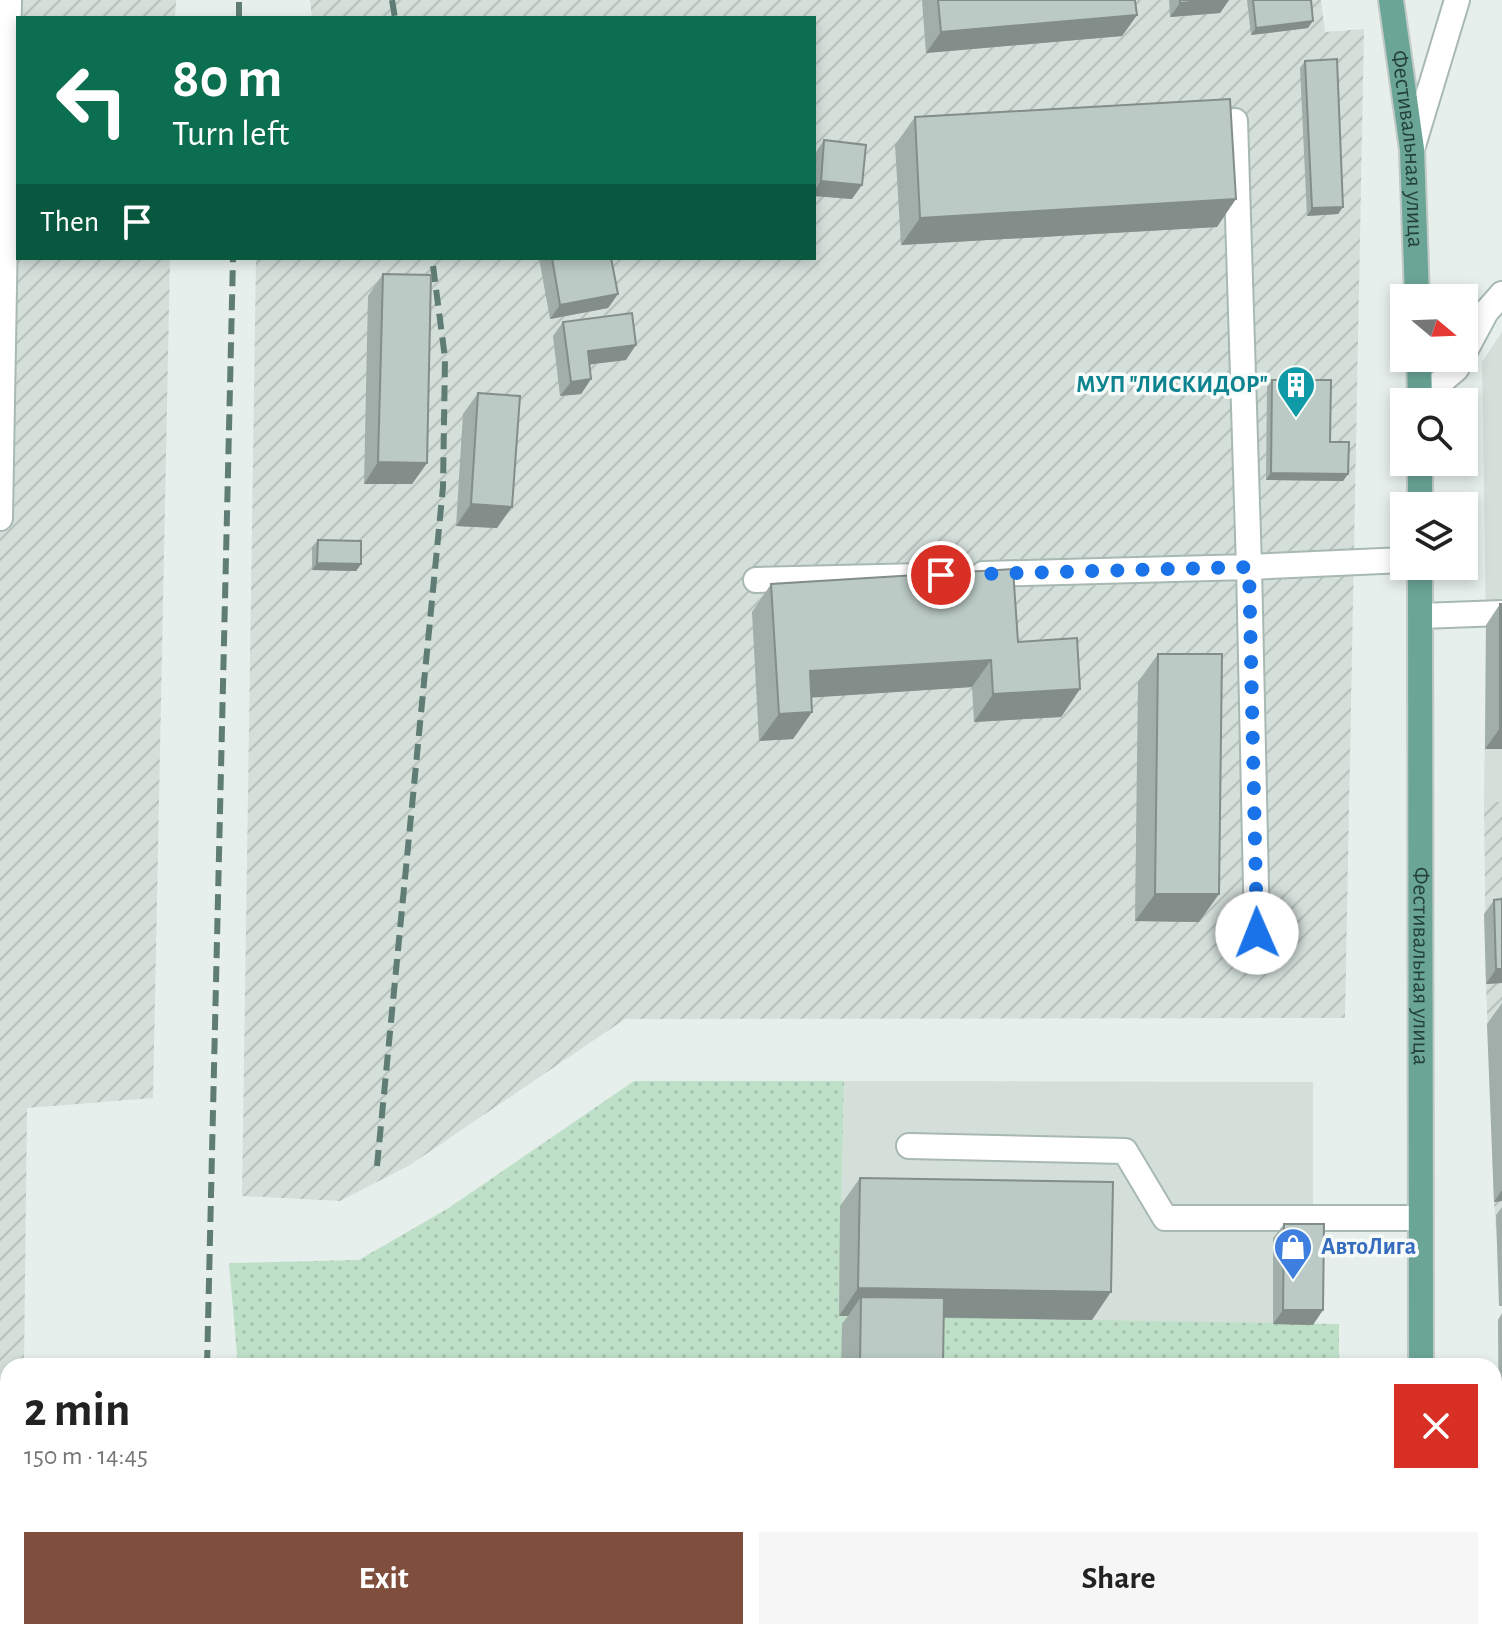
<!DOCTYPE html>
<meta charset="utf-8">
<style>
:root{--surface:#fff;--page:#f6f6f6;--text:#222;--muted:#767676;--accent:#804e3d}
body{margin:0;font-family:"Alegreya Sans",sans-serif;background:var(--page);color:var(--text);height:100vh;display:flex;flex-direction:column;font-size:30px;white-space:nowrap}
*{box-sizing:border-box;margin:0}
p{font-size:26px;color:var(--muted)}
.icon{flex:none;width:44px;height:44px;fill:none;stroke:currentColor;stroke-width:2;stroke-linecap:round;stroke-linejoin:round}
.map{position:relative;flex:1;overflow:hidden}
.side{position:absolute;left:0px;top:1358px;width:1502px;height:282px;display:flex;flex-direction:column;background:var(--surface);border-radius:24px 24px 0 0;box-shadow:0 4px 12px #0003}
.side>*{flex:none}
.top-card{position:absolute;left:16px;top:16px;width:800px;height:244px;border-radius:0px;box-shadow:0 4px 12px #0003;background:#0b6e4f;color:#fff;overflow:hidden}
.needle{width:52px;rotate:109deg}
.tools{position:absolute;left:1390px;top:284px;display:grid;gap:16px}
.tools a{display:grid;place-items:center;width:88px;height:88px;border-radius:0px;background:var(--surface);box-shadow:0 4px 12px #0003;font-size:40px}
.pin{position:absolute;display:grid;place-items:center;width:68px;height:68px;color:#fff;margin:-34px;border:4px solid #fff;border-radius:50%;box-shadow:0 2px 8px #0007}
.me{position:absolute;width:88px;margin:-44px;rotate:359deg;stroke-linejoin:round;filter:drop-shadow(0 0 6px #0008)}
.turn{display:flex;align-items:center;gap:28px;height:168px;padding:0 24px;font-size:36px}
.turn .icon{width:104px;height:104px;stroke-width:2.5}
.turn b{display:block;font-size:56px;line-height:68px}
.then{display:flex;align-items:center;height:76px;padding:0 24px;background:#0003;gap:16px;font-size:30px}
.round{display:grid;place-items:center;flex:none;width:84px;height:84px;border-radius:0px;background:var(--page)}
.head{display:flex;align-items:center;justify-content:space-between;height:136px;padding:0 24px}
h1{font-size:48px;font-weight:700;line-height:60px}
.action{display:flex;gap:16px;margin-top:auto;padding:16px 24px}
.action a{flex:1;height:92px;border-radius:0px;background:var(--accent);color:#fff;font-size:32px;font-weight:700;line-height:92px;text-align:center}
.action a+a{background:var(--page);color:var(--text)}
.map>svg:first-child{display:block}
.built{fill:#d4dfda}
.industrial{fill:url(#industrial-furrows)}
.grass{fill:url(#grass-dots)}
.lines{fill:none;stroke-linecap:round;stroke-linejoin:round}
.minor-casing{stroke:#a8b8b2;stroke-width:28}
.major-casing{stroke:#c2cac8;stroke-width:28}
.minor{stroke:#fff;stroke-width:24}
.major{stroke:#6aa596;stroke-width:24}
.rail{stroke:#5f7d75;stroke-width:6;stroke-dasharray:16 8;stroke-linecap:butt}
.wall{fill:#a1aea9}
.shaded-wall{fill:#838d89}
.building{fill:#bbcac4;stroke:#838d89;stroke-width:2}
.route{stroke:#1a73e8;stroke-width:14;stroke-dasharray:0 25.2}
.labels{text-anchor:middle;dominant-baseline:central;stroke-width:7;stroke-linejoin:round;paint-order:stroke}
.street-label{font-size:24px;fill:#24423a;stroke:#f7fbf9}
.culture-label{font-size:24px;font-weight:bold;fill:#0d838f;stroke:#f7fbf9;text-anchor:end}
.shop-label{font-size:24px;font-weight:bold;fill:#366cbe;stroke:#f7fbf9;text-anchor:start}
</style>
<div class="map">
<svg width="1502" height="1639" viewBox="0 0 1502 1639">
<defs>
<pattern id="industrial-furrows" width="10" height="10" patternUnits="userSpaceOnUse" patternTransform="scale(2)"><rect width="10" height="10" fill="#d4dfda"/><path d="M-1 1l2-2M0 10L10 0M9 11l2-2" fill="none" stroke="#b6c1bc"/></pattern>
<pattern id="grass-dots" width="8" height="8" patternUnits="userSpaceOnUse" patternTransform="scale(2)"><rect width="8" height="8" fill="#bfe0c8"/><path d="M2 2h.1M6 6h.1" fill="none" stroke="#a4c1ad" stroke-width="1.8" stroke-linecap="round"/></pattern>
</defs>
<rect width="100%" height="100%" fill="#e6efeb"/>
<!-- built -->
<path class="built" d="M1502,332V802H1484L1486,625L1482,362Z
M844,1081L1313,1082V1325L839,1316Z"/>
<!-- industrial -->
<path class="industrial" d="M0,0H176L175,18H18V258H170L153,1098L27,1108L24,1366H8V1632H21V1639H0Z
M310,0H1321L1325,32L1364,29L1345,1018L625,1019L410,1165L340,1201L242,1196L256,258H814V18H312Z
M1484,802H1502V1306L1494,1202L1486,984Z
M1498,1320H1502V1639H1492L1499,1423Z"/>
<!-- grass -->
<path class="grass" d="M634,1081H844L839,1316L1339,1324V1366H238L229,1263L359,1260L447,1209Z
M274,1632H1340V1639H275Z"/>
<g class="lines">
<defs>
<path id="minor" d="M1412,149L1457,0
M1464,353L1486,312L1502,294
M1420,400L1456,369L1462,358
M0,518L9,0
M983,574L1249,567L1235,121
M756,580L922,576
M1421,616L1502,613
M1257,933L1249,567L1404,560
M909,1146L1125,1151L1165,1218H1419
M1494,1454H1502"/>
<g id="major">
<path id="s1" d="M1391,0L1412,149L1417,298"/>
<path d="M1419,358L1420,402"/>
<path d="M1420,462V506"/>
<path id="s2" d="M1420,566L1421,1366"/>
<path d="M1423,1632V1639"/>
</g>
</defs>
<!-- minor casing -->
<use href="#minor" class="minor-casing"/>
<!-- major casing -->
<use href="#major" class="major-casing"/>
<!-- minor -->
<use href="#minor" class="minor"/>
<!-- major -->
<use href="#major" class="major"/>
<!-- rail -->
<path class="rail" d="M392,0L395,18
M239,18V0
M377,1166L443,487L445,358L432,258
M207,1366L233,258
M237,1632L238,1639
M201,1639V1632"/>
</g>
<!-- wall -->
<path class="wall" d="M922,0H1135L1137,15L1122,36L926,53Z
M1169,0H1229L1220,13L1170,17Z
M1247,0H1311L1308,28L1251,35Z
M1305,61L1343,207L1338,214L1307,216L1300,68Z
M915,117L1217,227L901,245L895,145Z
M824,140L852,199L814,196V155Z
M539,258H611L618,294L608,308L550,319Z
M383,274L427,463L412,484H364L368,296Z
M563,322L626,360L589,364L591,379L581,394L560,396L553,336Z
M1272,380L1330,442L1348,474L1343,481L1266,480L1267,387Z
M478,393L497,528L456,526L463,414Z
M318,540L361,564L356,571L312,570V547Z
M771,584L1018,642L1080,689L1061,717L974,722L972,687L812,697V712L793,739L759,741L752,612Z
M1500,604H1502V749H1485L1486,625Z
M1158,654L1199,922L1135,921L1138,682Z
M1494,900L1502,983L1486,984L1484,914Z
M1502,1003V1201L1494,1202L1487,1024Z
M860,1178L1092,1320L944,1318L943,1366H841L842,1324L848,1316H839L840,1206Z
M1502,1207V1306H1499L1496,1215Z
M1284,1224L1313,1325L1273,1324V1238Z
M1502,1313V1423H1499L1498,1320Z
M1502,1572V1639H1492V1632H1494V1583Z
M1184,1632H1334V1639H1184Z"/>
<!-- shaded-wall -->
<path class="shaded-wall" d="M1212,0H1229L1220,13L1170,17L1180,3Z
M1137,15L1122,36L926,53L941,32Z
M1313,21L1308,28L1251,35L1256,28Z
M821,181L862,185L852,199L814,196V191Z
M1236,199L1217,227L901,245L920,218Z
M1343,207L1338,214L1307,216L1312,208Z
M618,294L608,308L550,319L560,305Z
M636,345L626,360L578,366L588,351Z
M591,379L581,394L560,396L571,382Z
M378,462L427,463L412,484H364Z
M1271,473L1348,474L1343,481L1266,480Z
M471,504L512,507L497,528L456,526Z
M317,563L361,564L356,571L312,570Z
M991,660L972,687L791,699L810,671Z
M1080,689L1061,717L974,722L993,694Z
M812,712L793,739L759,741L779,714Z
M1500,728H1502V749H1485Z
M1155,894H1219L1199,922L1135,921Z
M1496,969H1502V983L1486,984Z
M1502,1190V1201L1494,1202Z
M858,1288L1111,1292L1092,1320L861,1316V1297L848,1316H839Z
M1283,1310H1323L1313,1325L1273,1324Z"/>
<!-- building -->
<path class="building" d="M938,0H1135L1137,15L941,32Z
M1180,0H1212L1180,3Z
M1253,0H1311L1313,21L1256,28Z
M1337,59L1343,207L1312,208L1305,61Z
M1230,99L1236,199L920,218L915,117Z
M824,140L866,145L862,185L821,181Z
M552,258H611L618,294L560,305Z
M383,274L431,275L427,463L378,462Z
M632,313L636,345L588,351L591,379L571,382L563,322Z
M1272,380H1331L1330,442H1349L1348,474L1271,473Z
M478,393L520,396L512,507L471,504Z
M318,540L361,541V564L317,563Z
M1013,569L1018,642L1077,638L1080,689L993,694L991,660L810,671L812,712L779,714L771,584Z
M1500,604H1502V728H1500Z
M1158,654H1222L1219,894H1155Z
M1502,899V969H1496L1494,900Z
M860,1178L1113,1182L1111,1292L858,1288Z
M1284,1224H1324L1323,1310H1283Z
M861,1297L944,1298L943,1366H860Z
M1325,1359V1366H1263V1360Z
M1203,1632H1334V1639H1203Z"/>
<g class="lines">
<!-- route -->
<path class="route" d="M941,575L1249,567L1257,933"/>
</g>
<!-- icons -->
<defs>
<symbol id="building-pin" viewBox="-11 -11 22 30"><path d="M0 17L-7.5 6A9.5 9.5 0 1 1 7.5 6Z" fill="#0f9aa8" stroke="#f7fbf9"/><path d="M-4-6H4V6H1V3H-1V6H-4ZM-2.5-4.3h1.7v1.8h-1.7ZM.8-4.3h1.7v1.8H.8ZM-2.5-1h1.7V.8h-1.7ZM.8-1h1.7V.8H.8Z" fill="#fff"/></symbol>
<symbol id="shop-pin" viewBox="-11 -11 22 30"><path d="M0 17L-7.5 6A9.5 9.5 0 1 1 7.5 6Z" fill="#3f7fe0" stroke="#f7fbf9"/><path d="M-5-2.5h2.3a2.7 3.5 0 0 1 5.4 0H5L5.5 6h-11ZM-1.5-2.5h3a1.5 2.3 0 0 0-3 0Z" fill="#fff"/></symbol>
</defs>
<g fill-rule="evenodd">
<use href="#building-pin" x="1274" y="363" width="44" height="60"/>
<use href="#shop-pin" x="1271" y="1225" width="44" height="60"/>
</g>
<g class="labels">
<!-- street labels -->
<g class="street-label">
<text stroke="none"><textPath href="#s1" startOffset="150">Фестивальная улица</textPath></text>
<text stroke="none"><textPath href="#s2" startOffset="400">Фестивальная улица</textPath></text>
</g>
<!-- culture labels -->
<g class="culture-label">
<text x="1268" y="385">МУП "ЛИСКИДОР"</text>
</g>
<!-- shop labels -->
<g class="shop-label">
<text x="1321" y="1247">АвтоЛига</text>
</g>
</g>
</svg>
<div class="tools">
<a><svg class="needle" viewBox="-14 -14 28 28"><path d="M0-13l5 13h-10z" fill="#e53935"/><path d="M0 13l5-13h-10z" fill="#767676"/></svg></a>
<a><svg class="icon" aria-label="search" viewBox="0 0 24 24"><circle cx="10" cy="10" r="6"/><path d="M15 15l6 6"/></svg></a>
<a><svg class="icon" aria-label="layers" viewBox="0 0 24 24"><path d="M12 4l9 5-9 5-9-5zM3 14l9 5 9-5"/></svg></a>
</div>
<div class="pin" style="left:941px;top:575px;background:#d93025"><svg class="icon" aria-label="arrive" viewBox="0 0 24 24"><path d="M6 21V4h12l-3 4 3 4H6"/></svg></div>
<svg class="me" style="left:1257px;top:933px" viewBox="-20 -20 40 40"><circle r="19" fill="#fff"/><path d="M0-13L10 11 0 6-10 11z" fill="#1a73e8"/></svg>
<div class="top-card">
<div class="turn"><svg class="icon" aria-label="left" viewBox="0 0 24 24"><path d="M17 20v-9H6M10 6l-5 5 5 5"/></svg><div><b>80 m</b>Turn left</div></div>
<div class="then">Then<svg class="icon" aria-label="arrive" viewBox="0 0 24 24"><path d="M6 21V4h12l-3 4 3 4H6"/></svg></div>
</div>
<section class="side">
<div class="head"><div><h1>2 min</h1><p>150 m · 14:45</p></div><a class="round" style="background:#d93025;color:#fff"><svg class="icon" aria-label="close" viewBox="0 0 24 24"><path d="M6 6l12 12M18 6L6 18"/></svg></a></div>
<div class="action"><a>Exit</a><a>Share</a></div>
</section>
</div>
